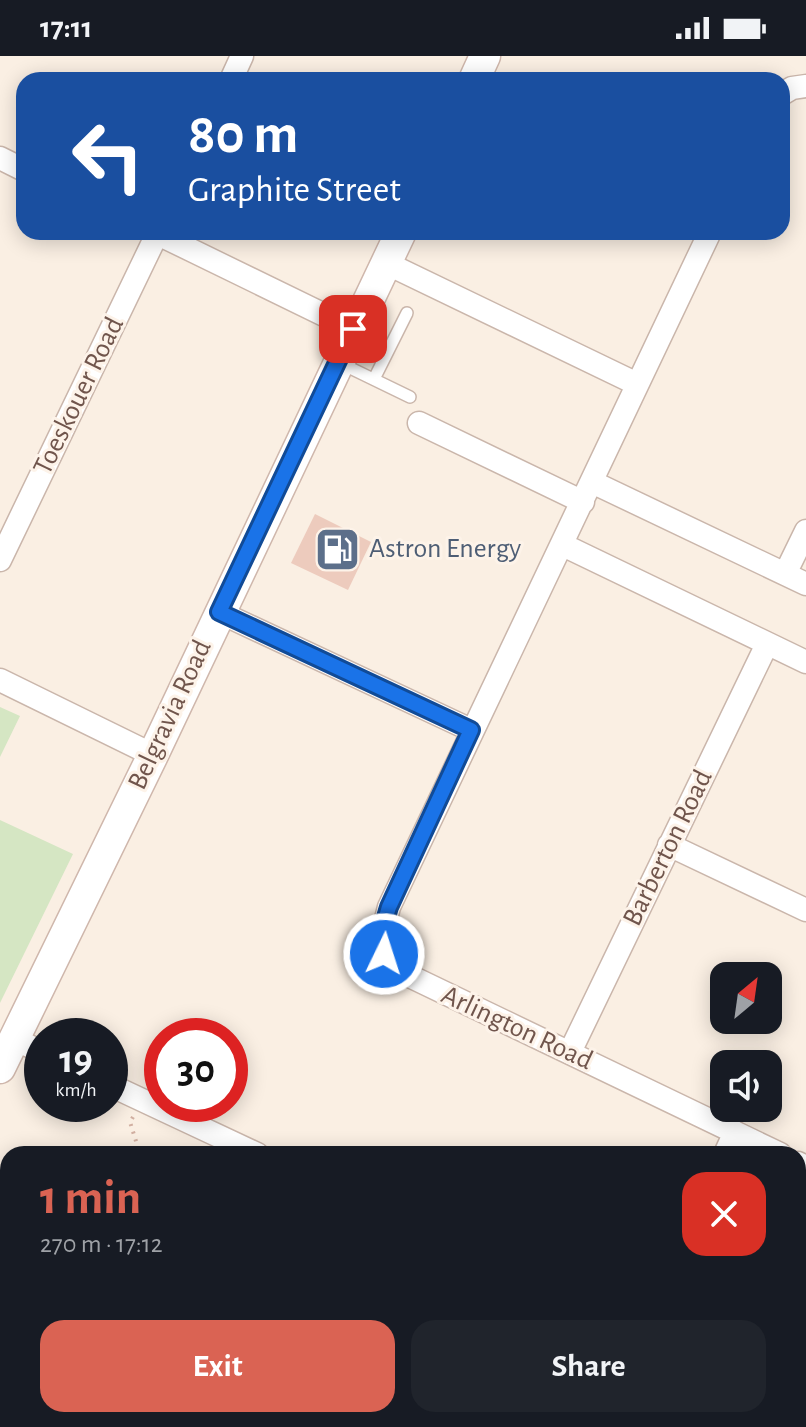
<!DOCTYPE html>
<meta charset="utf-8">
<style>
:root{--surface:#171b24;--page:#20242c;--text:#f1f3f6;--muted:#9ea1a6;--accent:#da6353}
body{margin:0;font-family:"Alegreya Sans",sans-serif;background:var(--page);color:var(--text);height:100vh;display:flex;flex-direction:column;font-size:30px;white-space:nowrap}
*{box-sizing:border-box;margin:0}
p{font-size:26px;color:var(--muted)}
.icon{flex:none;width:44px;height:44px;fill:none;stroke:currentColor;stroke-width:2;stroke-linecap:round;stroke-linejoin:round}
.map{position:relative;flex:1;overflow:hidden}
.sheet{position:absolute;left:0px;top:1090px;width:806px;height:282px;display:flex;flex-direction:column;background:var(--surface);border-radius:24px 24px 0 0;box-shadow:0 4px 20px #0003}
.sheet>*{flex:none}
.guide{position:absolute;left:16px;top:16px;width:774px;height:168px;border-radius:24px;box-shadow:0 4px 20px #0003;background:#1a4fa0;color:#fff;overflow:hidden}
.needle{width:52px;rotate:29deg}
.fabs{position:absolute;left:710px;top:906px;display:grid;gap:16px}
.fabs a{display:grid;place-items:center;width:72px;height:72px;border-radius:16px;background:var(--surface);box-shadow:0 4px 20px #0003;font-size:40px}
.speed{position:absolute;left:24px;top:962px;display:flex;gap:16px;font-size:40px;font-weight:700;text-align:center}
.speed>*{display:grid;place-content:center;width:104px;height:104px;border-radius:50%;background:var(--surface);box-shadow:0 4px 20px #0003;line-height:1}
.speed small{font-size:20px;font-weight:400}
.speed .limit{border:12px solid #d22;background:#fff;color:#111}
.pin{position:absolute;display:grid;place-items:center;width:68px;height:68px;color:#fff;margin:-34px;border-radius:16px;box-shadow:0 4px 12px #0006}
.me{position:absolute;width:88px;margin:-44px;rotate:4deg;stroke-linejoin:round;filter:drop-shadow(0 0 6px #0008)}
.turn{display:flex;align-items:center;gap:28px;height:168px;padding:0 40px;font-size:36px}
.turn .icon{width:104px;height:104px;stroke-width:2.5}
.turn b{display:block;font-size:56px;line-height:68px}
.round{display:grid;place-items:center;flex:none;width:84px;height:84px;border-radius:24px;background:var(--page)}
.summary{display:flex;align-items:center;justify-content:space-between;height:136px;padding:0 40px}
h1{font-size:48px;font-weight:700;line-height:60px;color:var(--accent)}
.cta{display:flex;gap:16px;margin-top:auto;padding:16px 40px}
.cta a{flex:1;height:92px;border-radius:24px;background:var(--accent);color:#fff;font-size:32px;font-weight:700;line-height:92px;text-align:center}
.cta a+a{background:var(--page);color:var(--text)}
.status{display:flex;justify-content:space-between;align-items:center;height:56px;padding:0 40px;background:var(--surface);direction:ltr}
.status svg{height:22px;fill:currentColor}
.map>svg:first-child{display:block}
.green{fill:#d5e6c3}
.building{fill:#edcbbd}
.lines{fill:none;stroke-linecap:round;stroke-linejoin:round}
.lane-casing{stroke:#cab6ab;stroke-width:14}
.street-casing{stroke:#cab6ab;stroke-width:25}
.secondary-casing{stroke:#cfb7ac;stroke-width:33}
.path{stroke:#d1afa1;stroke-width:4;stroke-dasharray:2 6;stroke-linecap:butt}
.lane{stroke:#fff;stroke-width:11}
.street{stroke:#fff;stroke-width:22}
.secondary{stroke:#fff;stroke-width:30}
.route-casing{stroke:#114b97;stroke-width:20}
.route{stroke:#1a73e8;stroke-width:14}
.labels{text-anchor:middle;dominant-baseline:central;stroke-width:6;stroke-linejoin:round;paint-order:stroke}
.street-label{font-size:28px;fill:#70554c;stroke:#fdf3e9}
.service-label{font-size:28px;fill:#4e5e75;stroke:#fdf3e9;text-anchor:start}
</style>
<div class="status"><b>17:11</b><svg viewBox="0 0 49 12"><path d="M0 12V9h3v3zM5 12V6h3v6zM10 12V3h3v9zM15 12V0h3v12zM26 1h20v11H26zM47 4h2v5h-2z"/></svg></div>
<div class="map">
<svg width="806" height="1371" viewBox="0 0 806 1371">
<rect width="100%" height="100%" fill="#faefe3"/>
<!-- green -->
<path class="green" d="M0,651L20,660L0,701Z
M0,764L73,798L0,947Z"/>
<!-- building -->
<path class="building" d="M315,458L371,486L348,534L291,507Z"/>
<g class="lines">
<defs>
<path id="lane" d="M342,308L410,341
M374,323L407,257"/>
<path id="street" d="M231,24L242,0
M782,38L792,32L806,30
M0,102L24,114
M154,176L353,273
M710,176L389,851L380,887L384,898L397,914L780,1098
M386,207L637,328
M419,367L583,446
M592,426L806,528
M563,489L806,606
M0,504L158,176
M785,518L806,475
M219,556L471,674
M0,624L153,699
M669,789L806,854
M14,983L42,996
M570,996L767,588
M110,1029L257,1098
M725,1098L735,1076
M798,1107L806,1111
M798,1354L806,1358
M300,1364L307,1371
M135,1371L138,1364"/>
<path id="secondary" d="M474,24L485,0
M0,1012L153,699L401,176"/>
</defs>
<!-- lane casing -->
<use href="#lane" class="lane-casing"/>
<!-- street casing -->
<use href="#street" class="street-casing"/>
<!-- secondary casing -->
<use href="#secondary" class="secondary-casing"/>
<!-- path -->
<path class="path" d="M133,1061L130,1066L140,1098"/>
<!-- lane -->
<use href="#lane" class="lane"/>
<!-- street -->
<use href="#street" class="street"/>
<!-- secondary -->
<use href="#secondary" class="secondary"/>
</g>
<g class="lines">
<defs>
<path id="route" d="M353,273L219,556L471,674L389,851C384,868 379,881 384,898"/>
</defs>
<!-- route casing -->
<use href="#route" class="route-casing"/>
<!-- route -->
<use href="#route" class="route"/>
</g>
<!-- icons -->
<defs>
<symbol id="fuel-square" viewBox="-11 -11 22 22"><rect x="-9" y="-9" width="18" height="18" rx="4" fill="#5c6f8a" stroke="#fdf3e9"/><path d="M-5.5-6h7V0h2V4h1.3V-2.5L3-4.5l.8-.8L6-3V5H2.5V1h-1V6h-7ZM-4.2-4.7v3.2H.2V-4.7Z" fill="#fff"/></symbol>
</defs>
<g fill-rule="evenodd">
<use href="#fuel-square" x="312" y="468" width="51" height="51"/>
</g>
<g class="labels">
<!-- street labels -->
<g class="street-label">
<text transform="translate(79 340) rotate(-64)">Toeskouer Road</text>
<text transform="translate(170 659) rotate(-65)">Belgravia Road</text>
<text transform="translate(668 792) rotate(-64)">Barberton Road</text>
<text transform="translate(517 972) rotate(25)">Arlington Road</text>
</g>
<!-- service labels -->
<g class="service-label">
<text x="369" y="493">Astron Energy</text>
</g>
</g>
</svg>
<div class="fabs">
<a><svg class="needle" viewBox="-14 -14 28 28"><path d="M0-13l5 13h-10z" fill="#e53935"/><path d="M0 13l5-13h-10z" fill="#9ea1a6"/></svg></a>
<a><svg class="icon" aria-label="sound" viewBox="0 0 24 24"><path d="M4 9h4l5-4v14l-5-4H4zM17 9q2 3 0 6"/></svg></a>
</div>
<div class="speed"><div>19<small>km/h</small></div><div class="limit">30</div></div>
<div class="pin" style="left:353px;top:273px;background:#d93025"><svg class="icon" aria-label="arrive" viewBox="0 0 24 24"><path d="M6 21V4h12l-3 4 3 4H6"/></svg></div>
<svg class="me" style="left:384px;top:898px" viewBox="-20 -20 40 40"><circle r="17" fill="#1a73e8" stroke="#fff" stroke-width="3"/><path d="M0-11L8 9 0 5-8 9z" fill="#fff"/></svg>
<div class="guide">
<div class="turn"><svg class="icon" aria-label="left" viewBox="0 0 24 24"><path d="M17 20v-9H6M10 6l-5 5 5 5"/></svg><div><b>80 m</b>Graphite Street</div></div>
</div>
<section class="sheet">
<div class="summary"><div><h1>1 min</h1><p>270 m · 17:12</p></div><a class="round" style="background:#d93025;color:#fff"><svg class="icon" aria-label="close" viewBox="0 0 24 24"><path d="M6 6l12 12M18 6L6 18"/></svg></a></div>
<div class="cta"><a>Exit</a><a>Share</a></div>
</section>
</div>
